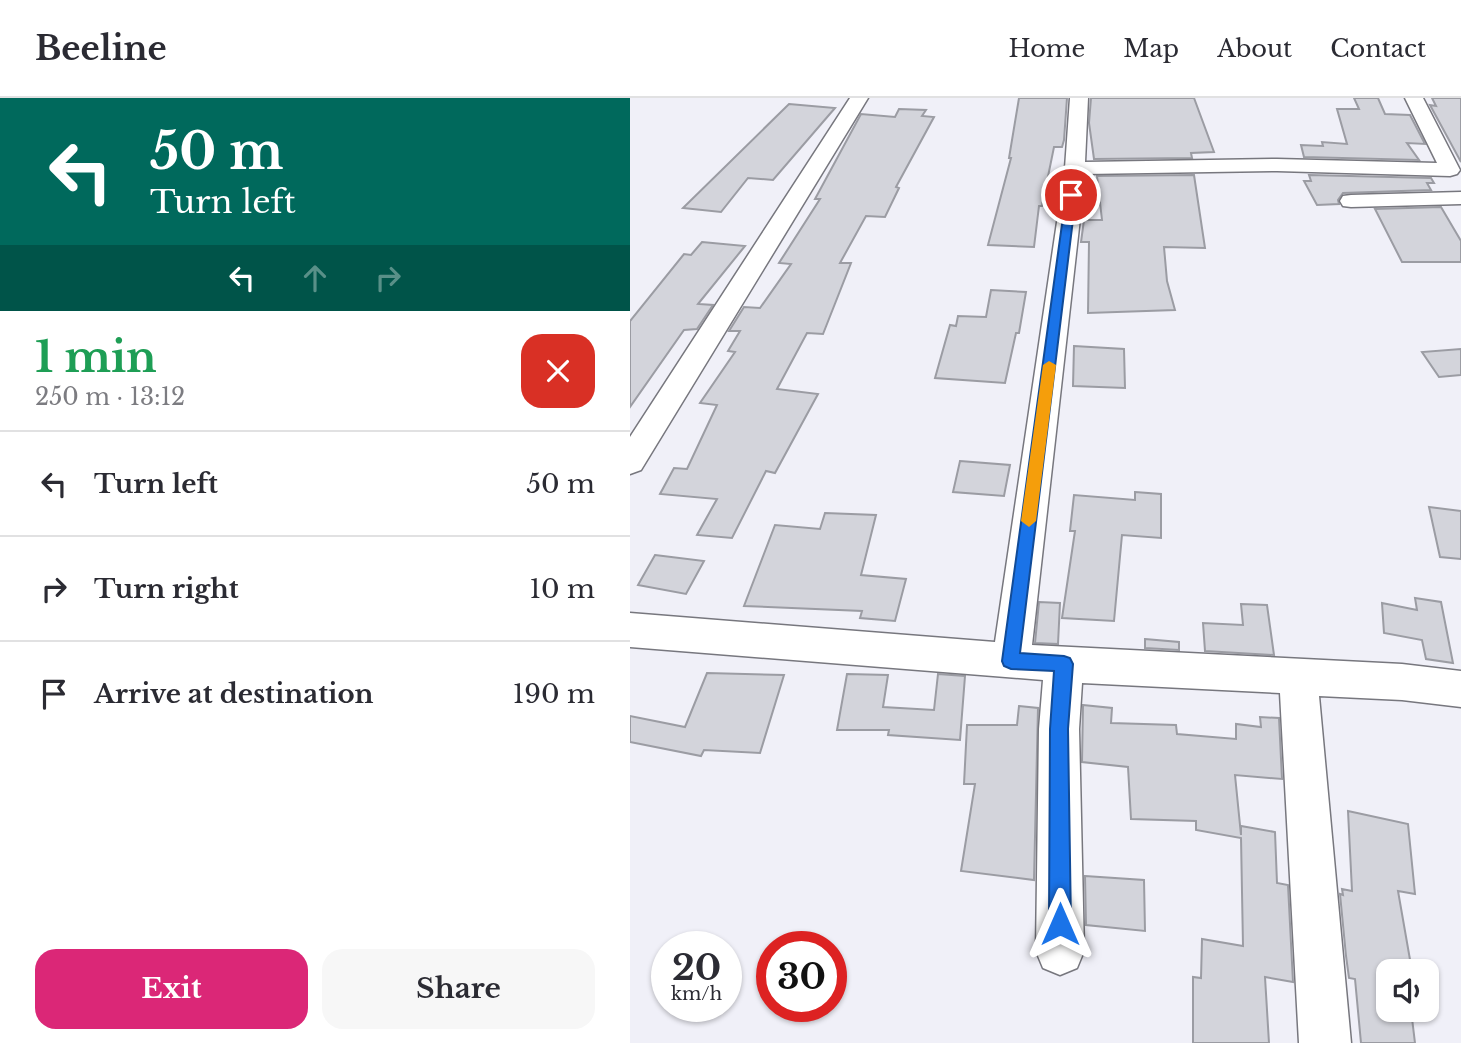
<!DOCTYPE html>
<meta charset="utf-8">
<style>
:root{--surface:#fff;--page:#f7f7f7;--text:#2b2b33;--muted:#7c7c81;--line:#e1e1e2;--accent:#db2777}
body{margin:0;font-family:"Libre Baskerville",serif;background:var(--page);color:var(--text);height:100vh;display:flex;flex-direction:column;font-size:26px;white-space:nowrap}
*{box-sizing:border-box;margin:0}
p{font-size:23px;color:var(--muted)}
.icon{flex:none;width:38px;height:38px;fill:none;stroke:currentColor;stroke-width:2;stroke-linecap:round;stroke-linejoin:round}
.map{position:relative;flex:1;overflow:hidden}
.panel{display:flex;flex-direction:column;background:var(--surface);width:630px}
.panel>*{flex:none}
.banner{background:#00695c;color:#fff;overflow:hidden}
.fabs{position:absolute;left:746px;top:861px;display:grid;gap:14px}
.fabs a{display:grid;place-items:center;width:63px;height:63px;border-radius:14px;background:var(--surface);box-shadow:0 2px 5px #0004;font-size:35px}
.speed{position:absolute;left:21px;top:833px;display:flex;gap:14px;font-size:35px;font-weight:700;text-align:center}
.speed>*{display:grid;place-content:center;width:91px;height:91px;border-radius:50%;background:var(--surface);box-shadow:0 2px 5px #0004;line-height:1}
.speed small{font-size:18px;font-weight:400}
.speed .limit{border:10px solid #d22;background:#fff;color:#111}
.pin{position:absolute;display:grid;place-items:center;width:60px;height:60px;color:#fff;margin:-30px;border:4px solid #fff;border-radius:50%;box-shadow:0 2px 7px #0007}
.me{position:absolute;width:77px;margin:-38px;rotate:0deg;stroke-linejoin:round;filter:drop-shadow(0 0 5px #0008)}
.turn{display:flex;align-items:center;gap:24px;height:147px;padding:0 35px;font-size:32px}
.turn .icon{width:91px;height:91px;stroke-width:2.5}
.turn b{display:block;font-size:49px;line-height:60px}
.lanes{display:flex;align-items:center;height:66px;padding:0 35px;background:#0003;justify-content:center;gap:35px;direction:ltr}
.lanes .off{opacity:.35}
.round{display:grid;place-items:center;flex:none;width:74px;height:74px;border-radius:21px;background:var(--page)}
.headline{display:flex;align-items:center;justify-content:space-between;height:119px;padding:0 35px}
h1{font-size:42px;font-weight:700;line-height:52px;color:#1e9e55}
.primary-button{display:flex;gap:14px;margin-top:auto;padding:14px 35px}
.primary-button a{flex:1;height:80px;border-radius:21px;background:var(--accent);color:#fff;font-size:28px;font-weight:700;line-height:80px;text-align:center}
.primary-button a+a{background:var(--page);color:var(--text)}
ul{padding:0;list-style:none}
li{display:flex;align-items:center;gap:21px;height:105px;padding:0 35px;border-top:2px solid var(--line)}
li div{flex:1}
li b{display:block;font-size:26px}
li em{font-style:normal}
header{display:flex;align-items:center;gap:42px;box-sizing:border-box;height:98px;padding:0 35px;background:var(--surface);border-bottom:2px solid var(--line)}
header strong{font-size:33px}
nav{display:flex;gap:38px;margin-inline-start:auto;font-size:24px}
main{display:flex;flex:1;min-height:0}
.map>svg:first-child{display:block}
.building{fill:#d3d4db;stroke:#9b9ca3;stroke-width:2}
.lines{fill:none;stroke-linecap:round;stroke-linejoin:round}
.minor-casing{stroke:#77777e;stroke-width:3}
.minor{fill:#fff;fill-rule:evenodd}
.route{fill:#1a73e8;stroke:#114b97;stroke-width:2}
.slow{fill:#f59e0b}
</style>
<header>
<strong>Beeline</strong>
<nav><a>Home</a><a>Map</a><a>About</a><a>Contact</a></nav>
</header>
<main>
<section class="panel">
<div class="banner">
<div class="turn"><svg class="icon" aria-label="left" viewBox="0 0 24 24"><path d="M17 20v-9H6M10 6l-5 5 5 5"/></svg><div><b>50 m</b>Turn left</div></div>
<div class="lanes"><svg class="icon" aria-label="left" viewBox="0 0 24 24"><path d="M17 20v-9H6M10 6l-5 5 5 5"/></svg><svg class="icon off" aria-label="ahead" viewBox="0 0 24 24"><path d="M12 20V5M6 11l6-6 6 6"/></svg><svg class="icon off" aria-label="right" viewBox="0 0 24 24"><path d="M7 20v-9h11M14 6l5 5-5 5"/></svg></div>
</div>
<div class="headline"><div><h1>1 min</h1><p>250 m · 13:12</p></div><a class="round" style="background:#d93025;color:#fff"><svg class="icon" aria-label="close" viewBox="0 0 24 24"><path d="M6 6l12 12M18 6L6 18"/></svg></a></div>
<ul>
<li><svg class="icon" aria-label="left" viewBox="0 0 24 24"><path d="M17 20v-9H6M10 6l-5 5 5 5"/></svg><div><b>Turn left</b></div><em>50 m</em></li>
<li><svg class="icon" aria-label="right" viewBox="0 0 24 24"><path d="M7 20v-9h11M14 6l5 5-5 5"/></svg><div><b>Turn right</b></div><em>10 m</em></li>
<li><svg class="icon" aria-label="arrive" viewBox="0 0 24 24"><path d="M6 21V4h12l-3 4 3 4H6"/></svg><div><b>Arrive at destination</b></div><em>190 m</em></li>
</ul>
<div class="primary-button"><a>Exit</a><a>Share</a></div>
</section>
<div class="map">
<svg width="831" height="945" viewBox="0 0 831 945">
<rect width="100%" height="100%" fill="#f0f0f8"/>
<!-- building -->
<path class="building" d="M389,0H437L434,42L432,49H424L412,108H409L404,149L358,147L381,60H379Z
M461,0H564L584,54L561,55L562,60L464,61L459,25Z
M724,0H748L755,16L780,17L795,46L777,45L789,62L674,59L671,47L693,48L692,44L717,46L707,11H729Z
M802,0H831V64L800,7L806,8Z
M159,6L205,10L143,82L118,80L91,114L53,110Z
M269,11L296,12L292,18L304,19L266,89L269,90L255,119L236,118L210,165H221L193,236L177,235L147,291L188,296L145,375L136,373L102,440L67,437L87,401L30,396L44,370L57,371L87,307L70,305L105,254L98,253L110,233H99L114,209L130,210L161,166L149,165L190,101H185L231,16L265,19Z
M564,77L575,150L534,149L537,183L545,212L458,215L459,144H451L454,122H472L467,78Z
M679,77L801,80L804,85H797L801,92L713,95L708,102L709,106L687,107L674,83H681Z
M811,109L831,143V164H772L745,111Z
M72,144L115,148L68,206L83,207L67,231L54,232L0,309V223L54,156L61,157Z
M361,192L396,194L389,235H386L375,285L305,280L320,227L326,228L328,218L356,219Z
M444,248L494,251L495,290L443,288Z
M831,251V277L809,279L792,254Z
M330,363L380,367L374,398L323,394Z
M505,394L531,396V440L492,437L484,523L432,520L445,433H440L444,397L505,402Z
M799,409L831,413V461L810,459Z
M195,415L246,417L231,477L276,481L265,523L230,520L232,513L114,508L145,427L190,431Z
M25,457L74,463L56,496L8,487Z
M785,500L811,504L823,565L796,561L792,542L754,535L752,505L787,512Z
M409,504L430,505L428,546L405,545Z
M611,506L637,507L644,557L575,553L573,525L613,527Z
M515,541L549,544V552L515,550Z
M77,575L154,577L130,655L74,652L71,658L0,644V618L55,629Z
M217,576L258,577L253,609L304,612L308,576L335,578L330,642L258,637L259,632H207Z
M453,607L482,610L481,625L546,627L547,636L606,641V626L631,629L630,619L649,620L652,681L605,677L611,737V728L645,734L647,785L658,787L663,884L635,879L639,945H563V879L571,880L572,841L613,848L611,740L566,732V723L501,721L498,669L452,664Z
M389,608L408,610L404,782L331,773L345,686H334L337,627H387Z
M718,713L778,726L785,796L768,793L782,873H758V912H781L785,945H731L725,881L719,880L716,858L710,796L713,797L712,791L722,793Z
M455,778L514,782L515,833L456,827Z"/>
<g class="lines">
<defs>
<path id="minor" d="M220,0H238L11,372L0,376V339Z
M440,0H458L455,64L647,61L807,65L775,0H793L830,72L827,76L820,78L647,73L455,76L402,547L772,566L831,573V609L772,602L689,598L721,945H669L650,595L452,585L449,631L454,853L447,870L430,877L413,870L406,853L409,631L413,582L0,549V515L365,544L435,70Z
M831,94V106L721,109L713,108L710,103L713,98L721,97Z"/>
</defs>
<!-- minor casing -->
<use href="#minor" class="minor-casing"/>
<!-- minor -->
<use href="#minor" class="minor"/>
</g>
<!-- route -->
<path class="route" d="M441,94L446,97L390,555L434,558L440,560L443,566L438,631L441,826L438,834L430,837L422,834L419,826L420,631L424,573L381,571L374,568L372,563L436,97Z"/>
<!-- slow -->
<path class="slow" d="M419,263L426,267L406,423L399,429L391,423L413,267Z"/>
</svg>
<div class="fabs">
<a><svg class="icon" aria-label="sound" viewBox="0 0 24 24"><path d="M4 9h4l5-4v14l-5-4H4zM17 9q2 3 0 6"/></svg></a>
</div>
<div class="speed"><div>20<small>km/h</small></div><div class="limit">30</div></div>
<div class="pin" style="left:441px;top:97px;background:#d93025"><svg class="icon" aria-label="arrive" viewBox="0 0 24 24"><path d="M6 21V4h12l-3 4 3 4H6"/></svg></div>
<svg class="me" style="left:430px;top:826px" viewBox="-20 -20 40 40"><path d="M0-17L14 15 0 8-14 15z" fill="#1a73e8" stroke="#fff" stroke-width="4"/></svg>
</div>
</main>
